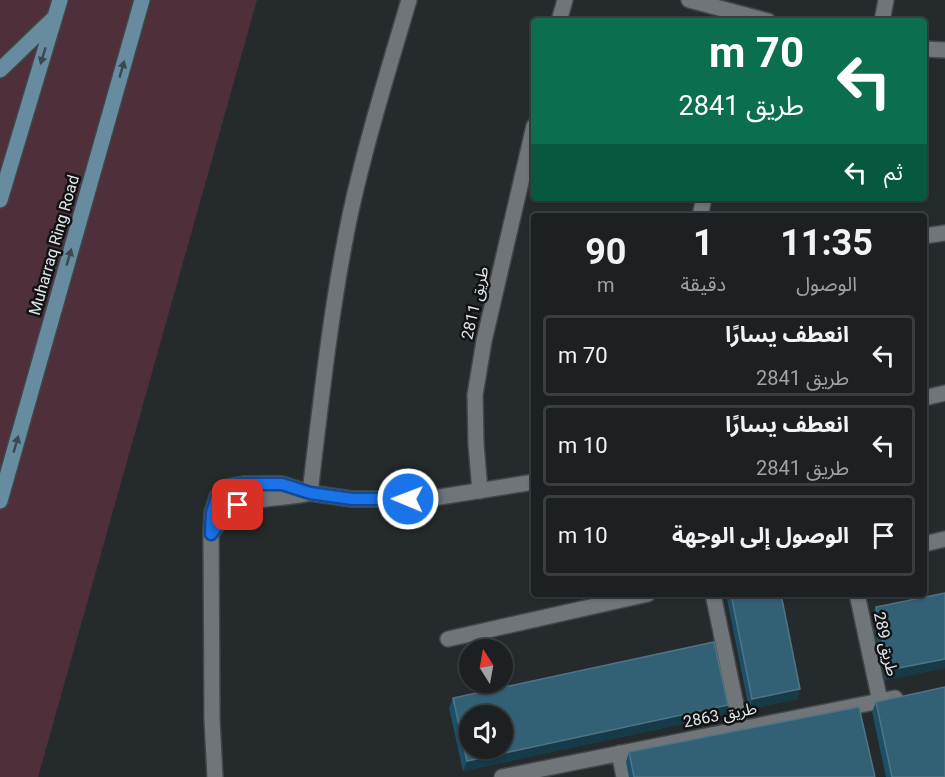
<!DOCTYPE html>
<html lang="ar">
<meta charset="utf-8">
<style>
:root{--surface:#1c2022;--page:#292d2f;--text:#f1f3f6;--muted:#a0a3a5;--line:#3a3e40}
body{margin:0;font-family:Roboto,"Noto Sans Arabic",sans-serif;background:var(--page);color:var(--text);direction:rtl;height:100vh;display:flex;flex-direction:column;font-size:22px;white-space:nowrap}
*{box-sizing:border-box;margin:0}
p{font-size:20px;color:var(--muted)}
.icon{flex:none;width:33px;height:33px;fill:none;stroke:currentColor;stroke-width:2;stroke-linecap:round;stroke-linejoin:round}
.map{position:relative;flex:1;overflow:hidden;direction:ltr}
.panel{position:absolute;left:531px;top:213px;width:396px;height:384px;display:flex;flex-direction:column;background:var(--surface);border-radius:6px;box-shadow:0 2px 4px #0004,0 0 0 2px var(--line);direction:rtl}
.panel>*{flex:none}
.hud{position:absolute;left:531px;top:18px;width:396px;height:183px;border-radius:6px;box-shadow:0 2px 4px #0004,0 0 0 2px var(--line);direction:rtl;background:#0b6e4f;color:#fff;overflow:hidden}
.needle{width:39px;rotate:349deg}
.controls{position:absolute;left:459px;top:639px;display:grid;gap:12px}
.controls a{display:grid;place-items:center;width:54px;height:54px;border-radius:50%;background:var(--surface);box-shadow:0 2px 4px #0004,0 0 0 2px var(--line);font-size:30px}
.pin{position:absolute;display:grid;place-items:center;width:51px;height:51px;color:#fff;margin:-26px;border-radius:12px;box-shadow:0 3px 9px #0006}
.me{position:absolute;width:66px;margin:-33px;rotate:271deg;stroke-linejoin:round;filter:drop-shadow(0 0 4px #0008)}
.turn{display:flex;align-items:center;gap:21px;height:126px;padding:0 24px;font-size:27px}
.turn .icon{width:78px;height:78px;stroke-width:2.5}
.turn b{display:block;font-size:42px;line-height:51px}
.then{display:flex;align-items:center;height:57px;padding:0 24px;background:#0003;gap:12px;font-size:22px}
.eta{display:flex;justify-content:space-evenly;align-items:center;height:102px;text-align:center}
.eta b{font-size:36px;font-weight:700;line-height:42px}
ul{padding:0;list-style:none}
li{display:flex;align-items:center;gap:18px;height:81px;margin:0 12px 9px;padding:0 12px;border:3px solid var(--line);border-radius:6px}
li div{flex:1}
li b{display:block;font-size:22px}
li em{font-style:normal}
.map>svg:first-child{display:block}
.green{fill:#4f303a}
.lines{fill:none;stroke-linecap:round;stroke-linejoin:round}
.minor-casing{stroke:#414648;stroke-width:18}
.tertiary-casing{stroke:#414648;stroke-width:18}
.secondary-casing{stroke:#414648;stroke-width:18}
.minor{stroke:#6f7579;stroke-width:15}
.tertiary{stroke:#6f7579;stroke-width:15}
.secondary{stroke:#678c9f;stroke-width:15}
.wall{fill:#1d4f66}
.shaded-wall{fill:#173a49}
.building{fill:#326074;stroke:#4e7586;stroke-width:1.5;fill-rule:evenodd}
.oneway{fill:#374953}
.route-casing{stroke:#114b97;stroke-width:15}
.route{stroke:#1a73e8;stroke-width:10}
.labels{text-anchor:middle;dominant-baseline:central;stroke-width:5;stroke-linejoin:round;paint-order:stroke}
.street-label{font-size:16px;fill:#e2e6e8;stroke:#101214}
</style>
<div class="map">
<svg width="945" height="777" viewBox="0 0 945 777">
<rect width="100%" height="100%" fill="#252a2d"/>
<!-- green -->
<path class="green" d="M0,0H257L38,777H0Z"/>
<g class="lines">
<defs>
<path id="minor" d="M689,0L768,21
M559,21L565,0
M882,21L886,0
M924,49L945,50
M700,216L704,198
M924,236L945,233
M480,491L476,444L475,395L484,341L534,126
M310,493C321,400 331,307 350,215C366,142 388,71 409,0
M924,544L945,539
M713,594L741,729
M857,594L880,701
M448,639L648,594
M619,753L624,777
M502,777L895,698"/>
<path id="tertiary" d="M924,398L945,393
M211,534C216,526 221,518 229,512C248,495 284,500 310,493
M215,777L212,719L211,534L212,513L217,497L228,487L244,484H282L310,493L352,499H427L534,482"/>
<path id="secondary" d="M0,70L53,19
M0,200L60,0
M0,501L142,0"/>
</defs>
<!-- minor casing -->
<use href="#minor" class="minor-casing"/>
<!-- tertiary casing -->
<use href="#tertiary" class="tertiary-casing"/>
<!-- secondary casing -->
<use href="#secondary" class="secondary-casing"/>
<!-- minor -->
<use href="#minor" class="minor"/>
<!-- tertiary -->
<use href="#tertiary" class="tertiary"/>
<!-- secondary -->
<use href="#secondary" class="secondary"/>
</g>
<!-- wall -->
<path class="wall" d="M945,593V668L885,680L872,617L876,607Z
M726,594H781L800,689L797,699L749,709Z
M453,698L728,705L724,715L463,771L449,708Z
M876,702L945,777H886L872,712Z
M629,752L875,777H629L626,762Z"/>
<!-- shaded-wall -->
<path class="shaded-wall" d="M945,659V668L885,680L888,670Z
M800,689L797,699L749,709L752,699Z
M728,705L724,715L463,771L467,761Z"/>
<!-- building -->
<path class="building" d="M945,593V659L888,670L876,607Z
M731,594H781L800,689L752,699Z
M714,642L728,705L467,761L453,698ZM470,716H502V748H470Z
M945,687V777H892L876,702Z
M859,707L875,777H634L629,752Z"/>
<!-- one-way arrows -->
<defs><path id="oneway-solid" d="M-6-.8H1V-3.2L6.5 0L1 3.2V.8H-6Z" transform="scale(1.5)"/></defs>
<g class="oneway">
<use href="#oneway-solid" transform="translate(43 56) rotate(107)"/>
<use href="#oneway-solid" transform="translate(122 69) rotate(-74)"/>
<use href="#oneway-solid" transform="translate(69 257) rotate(-74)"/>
<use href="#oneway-solid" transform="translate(16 444) rotate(-74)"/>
</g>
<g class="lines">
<defs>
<path id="route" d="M238,505L224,516L211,534L212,513L217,497L228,487L244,484H282L310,493L352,499H408"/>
</defs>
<!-- route casing -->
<use href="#route" class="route-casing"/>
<!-- route -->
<use href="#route" class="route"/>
</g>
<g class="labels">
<!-- street labels -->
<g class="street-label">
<text transform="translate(54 245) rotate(-74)">Muharraq Ring Road</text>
<text transform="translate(475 303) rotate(-77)">طريق 2811</text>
<text transform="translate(886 644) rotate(78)">طريق 289</text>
<text transform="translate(720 715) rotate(-11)">طريق 2863</text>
</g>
</g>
</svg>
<div class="controls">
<a><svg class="needle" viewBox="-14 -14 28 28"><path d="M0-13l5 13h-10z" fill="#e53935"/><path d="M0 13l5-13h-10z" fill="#a0a3a5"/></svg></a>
<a><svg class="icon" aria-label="sound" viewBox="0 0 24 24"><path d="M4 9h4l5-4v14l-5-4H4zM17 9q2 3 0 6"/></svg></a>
</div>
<div class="pin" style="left:238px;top:505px;background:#d93025"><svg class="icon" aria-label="arrive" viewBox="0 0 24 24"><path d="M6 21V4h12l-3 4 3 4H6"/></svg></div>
<svg class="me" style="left:408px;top:499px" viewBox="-20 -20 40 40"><circle r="17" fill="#1a73e8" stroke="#fff" stroke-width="3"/><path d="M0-11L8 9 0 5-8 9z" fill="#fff"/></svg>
<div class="hud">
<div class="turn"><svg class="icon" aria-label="left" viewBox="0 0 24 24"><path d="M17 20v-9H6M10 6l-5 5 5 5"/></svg><div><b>70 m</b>طريق 2841</div></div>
<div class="then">ثم<svg class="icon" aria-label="left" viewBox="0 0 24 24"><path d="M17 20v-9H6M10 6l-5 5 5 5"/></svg></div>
</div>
<section class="panel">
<div class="eta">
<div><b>11:35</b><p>الوصول</p></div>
<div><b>1</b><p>دقيقة</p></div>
<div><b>90</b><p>m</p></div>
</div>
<ul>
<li><svg class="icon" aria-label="left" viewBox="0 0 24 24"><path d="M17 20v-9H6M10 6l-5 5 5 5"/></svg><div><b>انعطف يسارًا</b><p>طريق 2841</p></div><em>70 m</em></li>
<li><svg class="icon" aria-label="left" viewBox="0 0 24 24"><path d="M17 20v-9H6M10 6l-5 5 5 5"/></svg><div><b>انعطف يسارًا</b><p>طريق 2841</p></div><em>10 m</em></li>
<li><svg class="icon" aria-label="arrive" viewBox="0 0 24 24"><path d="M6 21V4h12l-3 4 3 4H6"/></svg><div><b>الوصول إلى الوجهة</b></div><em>10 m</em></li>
</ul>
</section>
</div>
